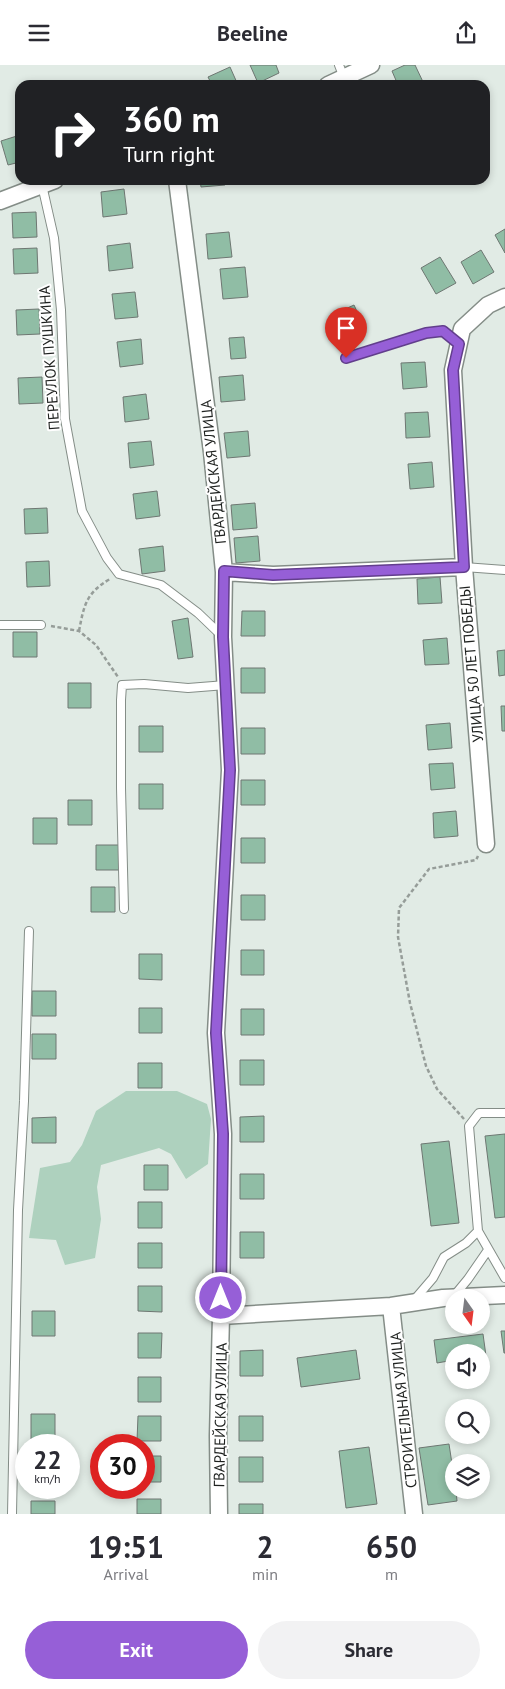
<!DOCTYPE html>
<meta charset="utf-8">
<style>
:root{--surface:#fff;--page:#f2f2f3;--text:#2b2b33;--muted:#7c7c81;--accent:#965fd7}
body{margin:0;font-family:"PT Sans",sans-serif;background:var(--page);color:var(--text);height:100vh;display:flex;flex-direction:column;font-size:19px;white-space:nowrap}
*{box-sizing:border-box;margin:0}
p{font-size:16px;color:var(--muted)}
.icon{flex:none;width:28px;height:28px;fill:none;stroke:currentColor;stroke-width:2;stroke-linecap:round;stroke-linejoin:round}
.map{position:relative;height:1449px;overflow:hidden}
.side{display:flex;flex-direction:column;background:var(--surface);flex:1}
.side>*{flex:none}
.guide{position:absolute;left:15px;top:15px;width:475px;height:105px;border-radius:15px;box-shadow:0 2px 8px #0003;background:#202124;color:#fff;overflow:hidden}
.needle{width:32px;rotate:166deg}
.controls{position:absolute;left:445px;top:1224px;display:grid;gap:10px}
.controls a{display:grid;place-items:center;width:45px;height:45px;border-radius:50%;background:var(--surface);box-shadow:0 2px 8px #0003;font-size:25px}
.speed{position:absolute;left:15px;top:1369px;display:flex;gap:10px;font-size:25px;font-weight:700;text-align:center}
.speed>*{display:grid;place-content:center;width:65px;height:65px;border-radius:50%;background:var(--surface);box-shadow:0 2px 8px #0003;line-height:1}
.speed small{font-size:12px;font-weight:400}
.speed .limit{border:8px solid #d22;background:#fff;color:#111}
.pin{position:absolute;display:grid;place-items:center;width:42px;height:42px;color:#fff;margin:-51px -21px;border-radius:50% 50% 50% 0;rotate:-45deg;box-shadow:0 0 5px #0007}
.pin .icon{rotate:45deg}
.me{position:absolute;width:55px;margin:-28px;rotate:0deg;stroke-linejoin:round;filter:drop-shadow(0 0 4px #0008)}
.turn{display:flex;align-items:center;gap:18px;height:105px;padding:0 25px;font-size:22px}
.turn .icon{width:65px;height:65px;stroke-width:2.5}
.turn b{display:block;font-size:35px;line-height:42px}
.eta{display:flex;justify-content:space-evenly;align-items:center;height:85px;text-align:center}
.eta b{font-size:30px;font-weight:800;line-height:35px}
.primary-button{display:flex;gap:10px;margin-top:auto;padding:10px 25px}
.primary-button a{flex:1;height:58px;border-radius:30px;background:var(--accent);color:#fff;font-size:20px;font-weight:800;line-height:58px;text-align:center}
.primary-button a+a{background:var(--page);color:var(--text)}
header{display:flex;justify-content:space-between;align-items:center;height:65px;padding:0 25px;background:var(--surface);font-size:22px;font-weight:800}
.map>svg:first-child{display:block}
.green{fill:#aed1be}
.building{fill:#90bda5;stroke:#6e7772}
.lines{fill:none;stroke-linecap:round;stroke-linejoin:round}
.service-casing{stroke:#848d87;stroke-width:10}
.minor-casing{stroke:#848d87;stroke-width:19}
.path{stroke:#969d99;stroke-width:2.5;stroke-dasharray:4 2.5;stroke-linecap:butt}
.service{stroke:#fff;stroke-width:8}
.minor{stroke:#fff;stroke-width:16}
.route-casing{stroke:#623e8c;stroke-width:12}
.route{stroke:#965fd7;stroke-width:9}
.labels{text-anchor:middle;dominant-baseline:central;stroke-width:4;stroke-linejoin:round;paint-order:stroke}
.street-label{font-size:15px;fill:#1e211f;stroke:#fff}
</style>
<header><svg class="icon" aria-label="menu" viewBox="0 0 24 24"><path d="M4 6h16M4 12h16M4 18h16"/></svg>Beeline<svg class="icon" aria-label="share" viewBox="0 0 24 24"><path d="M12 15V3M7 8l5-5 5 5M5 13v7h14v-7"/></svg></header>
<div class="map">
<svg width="505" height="1449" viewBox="0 0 505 1449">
<rect width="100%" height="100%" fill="#e1ebe5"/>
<!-- green -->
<path class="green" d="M126,1026H177L207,1039L211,1054L208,1099L186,1114L171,1089L159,1083L101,1100L97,1122L101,1154L95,1193L65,1200L56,1175L29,1173L40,1103L70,1097L82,1080L96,1046Z"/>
<!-- building -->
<path class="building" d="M250,0H276L279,8L258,18Z
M405,0H415L424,19L398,20L392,6Z
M230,2L238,20H212L208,12Z
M20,70V97L8,100L1,76Z
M200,115H224L225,120L201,122Z
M124,124L127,149L103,152L101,127Z
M36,147L37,172L13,173L12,148Z
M505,164V188L495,170Z
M229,167L232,192L208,194L206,169Z
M130,178L133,203L109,206L107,181Z
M37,183L38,208L14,209L13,184Z
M481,185L494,207L473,219L461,197Z
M440,192L456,218L436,229L421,203Z
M245,202L248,232L223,234L220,204Z
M135,227L138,252L115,254L112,229Z
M354,240L365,264L340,275L330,251Z
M39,244L40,269L17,270L16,245Z
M244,272L246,293L231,294L229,273Z
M141,274L143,299L120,302L117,277Z
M425,297L427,322L403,324L401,298Z
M243,310L245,335L221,337L219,312Z
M42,312L43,338L19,339L18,313Z
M146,329L149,354L125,357L123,332Z
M428,347L430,372L406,373L405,348Z
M248,366L250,391L227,393L224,368Z
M151,376L154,400L130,403L128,378Z
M432,397L434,422L410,424L408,399Z
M157,426L160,451L136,454L133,429Z
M255,438L257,463L233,465L231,440Z
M47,443L48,468L25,469L24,444Z
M258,471L260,496L236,498L234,473Z
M163,481L165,506L142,509L139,484Z
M49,496L50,521L27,522L26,497Z
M440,512L442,538L418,539L417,514Z
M242,546H265V571H241Z
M188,553L193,592L178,594L172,556Z
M13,567H37V592H13Z
M447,573L449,599L425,600L423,575Z
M505,585V610L499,611L497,586Z
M241,603H265V628H241Z
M68,618H91V643H68Z
M501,641H505V666H502Z
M450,658L452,683L428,685L426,660Z
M139,661H163V687H139Z
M241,663H265V689H241Z
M453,698L455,723L431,725L429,699Z
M241,715H265V740H241Z
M139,719H163V744H139Z
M68,735H92V760H68Z
M456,746L458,771L434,773L433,748Z
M33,753H57V779H33Z
M241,773H265V798H241Z
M96,780H120V805H96Z
M91,822H115V847H91Z
M241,830H265V855H241Z
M241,885H264V910H241Z
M139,889H162V915L139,914Z
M32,926H56V951H32Z
M139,943H162V968H139Z
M241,944H264V970H241Z
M32,969H56V994H32Z
M240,995H264V1020H240Z
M138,998H162V1023H138Z
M264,1051V1077H240V1052Z
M56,1052V1078H32V1053Z
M505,1069V1152L495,1153L485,1071Z
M449,1076L459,1158L431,1161L421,1079Z
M144,1100H168V1125H144Z
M240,1109H264V1134H240Z
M138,1137H162V1163H138Z
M240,1167H264V1193H240Z
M138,1178H162V1203H138Z
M138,1221H162V1247L138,1246Z
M32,1246H55V1271H32Z
M501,1266H505V1288H504Z
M138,1268H162L161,1293H138Z
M483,1269L486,1291L481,1292V1288H454V1295L437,1298L434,1275Z
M263,1285V1311H240V1286Z
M356,1285L360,1314L301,1322L297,1293Z
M138,1312H161V1337H138Z
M31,1349H55V1374H31Z
M138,1351H161V1376H137Z
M239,1351H263V1376H239Z
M449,1379L454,1412V1425H456L457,1436L428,1440L419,1383Z
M369,1382L377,1439L346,1443L339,1386Z
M144,1391H161V1417H144Z
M239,1392H263V1417H239Z
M137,1434H161V1449H137Z
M31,1436H55V1449H31Z
M239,1439H263V1449H239Z"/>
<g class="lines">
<defs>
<path id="service" d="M339,0L344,13
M42,120L54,173L61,245L65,354L82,446L107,493L119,509L161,520L198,548L222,571
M346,293L426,268L443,266L459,279
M464,502L505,505
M0,560H41
M124,844L121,723V635L122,620L144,619L188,623L226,620
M478,1166L505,1213
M454,1231L468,1214L488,1185
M415,1234L433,1213L444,1192L466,1178L478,1166L469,1061L479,1048H505
M12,1449L18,1145L24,1036L29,866"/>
<path id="minor" d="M328,20L371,0
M177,115L212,387L224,507L223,572L230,705L216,968L223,1069L221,1251L218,1371L219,1449
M0,136L55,115
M224,507L273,510L464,502
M486,779L464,502L453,305L462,264L488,240L505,232
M391,1241L414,1449
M221,1251L391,1241L443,1233L505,1230"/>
</defs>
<!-- service casing -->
<use href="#service" class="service-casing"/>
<!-- minor casing -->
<use href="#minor" class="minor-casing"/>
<!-- path -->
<path class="path" d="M51,561L79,566L96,580L118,612
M79,566C84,540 86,528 110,514
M464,1054L437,1024L426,1001L410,938L398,872L399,843L429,804L476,795L478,791"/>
<!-- service -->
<use href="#service" class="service"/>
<!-- minor -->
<use href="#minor" class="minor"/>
</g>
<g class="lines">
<defs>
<path id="route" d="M221,1233L223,1069L216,968L230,705L223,572L224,506L273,510L464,502L453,305L459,279L443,266L426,268L346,293"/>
</defs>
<!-- route casing -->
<use href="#route" class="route-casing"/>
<!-- route -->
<use href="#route" class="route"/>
</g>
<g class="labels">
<!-- street labels -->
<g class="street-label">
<text transform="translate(49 293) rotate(-94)">ПЕРЕУЛОК ПУШКИНА</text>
<text transform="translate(213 407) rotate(-96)">ГВАРДЕЙСКАЯ УЛИЦА</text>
<text transform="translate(471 599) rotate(-95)">УЛИЦА 50 ЛЕТ ПОБЕДЫ</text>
<text transform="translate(403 1345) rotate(-96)">СТРОИТЕЛЬНАЯ УЛИЦА</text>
<text transform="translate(220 1350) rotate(-89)">ГВАРДЕЙСКАЯ УЛИЦА</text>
</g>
</g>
</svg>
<div class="controls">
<a><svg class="needle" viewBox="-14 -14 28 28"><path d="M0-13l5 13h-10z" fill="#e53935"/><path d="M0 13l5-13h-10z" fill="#7c7c81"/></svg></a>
<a><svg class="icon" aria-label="sound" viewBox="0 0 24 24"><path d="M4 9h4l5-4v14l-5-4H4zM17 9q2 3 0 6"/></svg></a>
<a><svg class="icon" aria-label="search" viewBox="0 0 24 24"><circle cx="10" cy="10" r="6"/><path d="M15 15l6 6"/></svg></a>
<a><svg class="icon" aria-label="layers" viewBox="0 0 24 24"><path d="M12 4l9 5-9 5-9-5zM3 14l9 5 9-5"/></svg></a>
</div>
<div class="speed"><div>22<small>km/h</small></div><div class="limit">30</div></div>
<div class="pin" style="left:346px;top:293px;background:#d93025"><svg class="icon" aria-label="arrive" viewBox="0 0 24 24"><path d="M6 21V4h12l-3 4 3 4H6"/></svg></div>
<svg class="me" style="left:221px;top:1233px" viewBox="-20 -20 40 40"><circle r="17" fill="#965fd7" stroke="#fff" stroke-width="3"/><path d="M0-11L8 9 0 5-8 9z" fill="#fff"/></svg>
<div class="guide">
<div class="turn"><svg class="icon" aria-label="right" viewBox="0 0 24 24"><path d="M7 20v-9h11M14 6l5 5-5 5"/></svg><div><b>360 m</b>Turn right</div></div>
</div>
</div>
<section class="side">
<div class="eta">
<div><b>19:51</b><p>Arrival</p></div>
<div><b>2</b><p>min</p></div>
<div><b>650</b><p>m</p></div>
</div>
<div class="primary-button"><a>Exit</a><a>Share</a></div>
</section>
